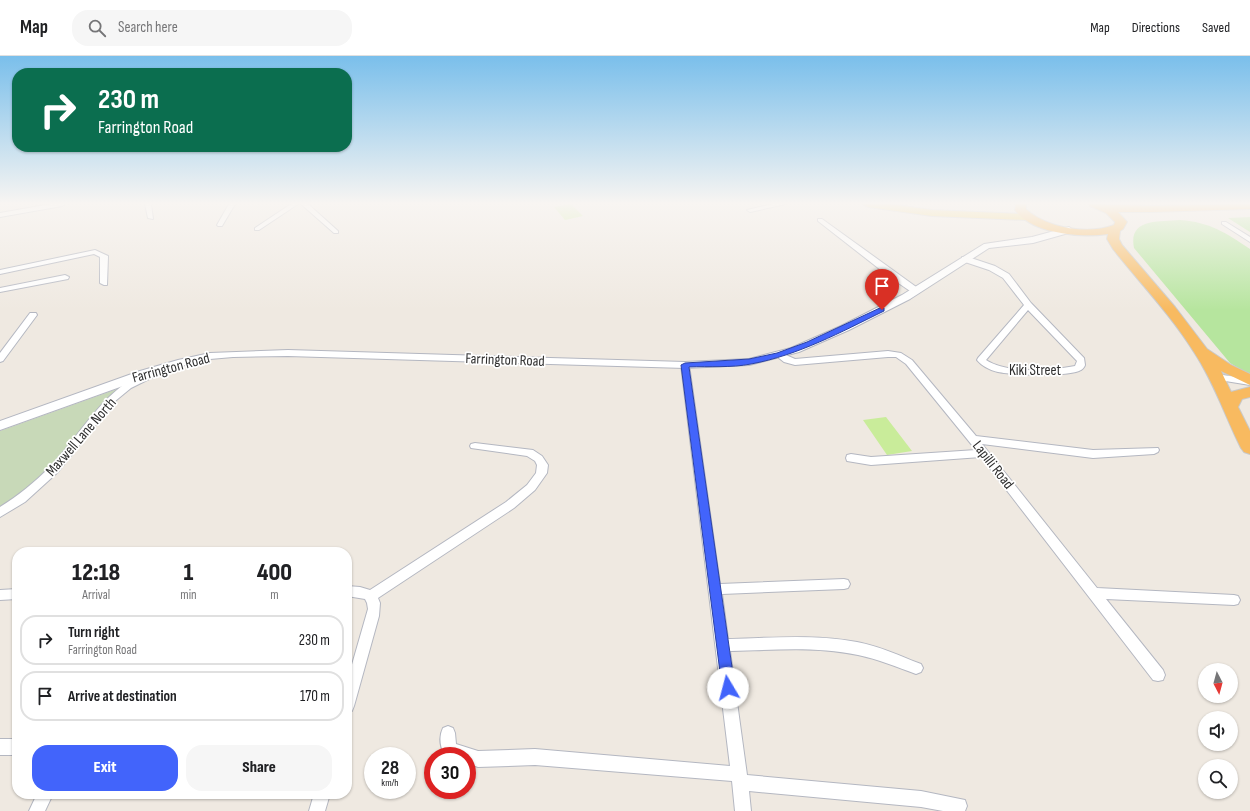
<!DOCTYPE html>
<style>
:root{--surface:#fff;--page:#f6f6f6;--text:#202124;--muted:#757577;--line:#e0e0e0;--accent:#4264fb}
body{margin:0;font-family:"Sofia Sans Condensed",sans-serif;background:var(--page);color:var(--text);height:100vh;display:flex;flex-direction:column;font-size:15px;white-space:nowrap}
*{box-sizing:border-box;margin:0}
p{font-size:13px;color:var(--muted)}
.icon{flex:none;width:22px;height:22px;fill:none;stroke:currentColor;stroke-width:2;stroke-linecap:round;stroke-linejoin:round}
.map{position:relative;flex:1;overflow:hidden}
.sheet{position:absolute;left:12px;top:491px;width:340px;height:252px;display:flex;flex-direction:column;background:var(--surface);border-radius:16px;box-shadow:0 1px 3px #0004}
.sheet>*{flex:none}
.banner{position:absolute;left:12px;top:12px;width:340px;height:84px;border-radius:16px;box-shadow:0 1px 3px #0004;background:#0b6e4f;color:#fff;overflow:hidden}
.needle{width:26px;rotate:174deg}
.fabs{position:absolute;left:1198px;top:607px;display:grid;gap:8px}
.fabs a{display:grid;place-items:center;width:40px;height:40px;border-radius:50%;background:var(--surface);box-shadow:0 1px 3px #0004;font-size:20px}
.speed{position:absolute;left:364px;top:691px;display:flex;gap:8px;font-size:20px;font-weight:700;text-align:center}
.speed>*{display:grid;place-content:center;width:52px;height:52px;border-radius:50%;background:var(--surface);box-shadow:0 1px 3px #0004;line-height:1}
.speed small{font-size:10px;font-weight:400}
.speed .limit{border:6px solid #d22;background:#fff;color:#111}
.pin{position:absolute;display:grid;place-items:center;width:34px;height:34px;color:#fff;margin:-41px -17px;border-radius:50% 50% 50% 0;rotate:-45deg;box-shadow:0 0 4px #0007}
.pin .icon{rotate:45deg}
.me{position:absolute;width:44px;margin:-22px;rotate:352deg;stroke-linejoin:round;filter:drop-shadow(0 0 3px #0008)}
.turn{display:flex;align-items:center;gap:14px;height:84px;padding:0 20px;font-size:18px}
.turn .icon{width:52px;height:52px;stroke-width:2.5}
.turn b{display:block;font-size:28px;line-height:34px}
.eta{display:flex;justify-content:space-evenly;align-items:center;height:68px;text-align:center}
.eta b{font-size:24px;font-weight:800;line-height:28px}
.primary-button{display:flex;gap:8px;margin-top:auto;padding:8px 20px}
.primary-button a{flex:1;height:46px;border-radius:16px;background:var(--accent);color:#fff;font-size:16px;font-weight:800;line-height:46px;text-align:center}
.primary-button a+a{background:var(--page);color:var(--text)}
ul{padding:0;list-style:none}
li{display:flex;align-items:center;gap:12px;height:50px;margin:0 8px 6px;padding:0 12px;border:2px solid var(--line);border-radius:16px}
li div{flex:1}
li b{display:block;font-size:15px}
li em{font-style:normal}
header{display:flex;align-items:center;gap:24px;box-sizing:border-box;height:56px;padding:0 20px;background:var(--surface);border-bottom:1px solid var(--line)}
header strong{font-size:19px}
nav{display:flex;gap:22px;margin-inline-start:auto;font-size:14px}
.search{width:280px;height:36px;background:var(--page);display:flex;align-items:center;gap:10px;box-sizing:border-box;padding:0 14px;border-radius:16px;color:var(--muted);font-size:15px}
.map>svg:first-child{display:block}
.green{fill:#b6e59e}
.cemetery{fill:#c8d9b8}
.pitch{fill:#c9ec9a}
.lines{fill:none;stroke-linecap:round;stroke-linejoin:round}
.minor-casing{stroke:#b4b7c1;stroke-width:2}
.tertiary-casing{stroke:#b4b7c1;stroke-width:2}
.primary-casing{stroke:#c9c9c9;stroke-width:2}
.trunk-casing{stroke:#c9c9c9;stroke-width:2}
.minor{fill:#fff;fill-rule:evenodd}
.tertiary{fill:#fff;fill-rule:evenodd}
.primary{fill:#f2d163;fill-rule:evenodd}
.trunk{fill:#f8ba60;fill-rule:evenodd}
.route{fill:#4264fb;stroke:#2b41a3}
.labels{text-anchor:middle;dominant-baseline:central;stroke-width:3.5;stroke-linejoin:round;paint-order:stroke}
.street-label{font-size:15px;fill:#2e2e2e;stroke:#fff}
</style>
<header>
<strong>Map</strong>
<div class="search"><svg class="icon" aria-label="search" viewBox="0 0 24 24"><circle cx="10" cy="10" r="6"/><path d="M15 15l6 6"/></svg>Search here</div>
<nav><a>Map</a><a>Directions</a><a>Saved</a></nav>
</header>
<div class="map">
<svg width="1250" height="755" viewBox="0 0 1250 755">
<rect width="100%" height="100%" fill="#efe9e1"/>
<!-- green -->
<path class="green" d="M1250,161V176L1228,162Z
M1180,164C1210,166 1226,177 1250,193V319L1230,307L1134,192C1128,162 1159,166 1180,164Z"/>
<!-- cemetery -->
<path class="cemetery" d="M131,328L60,412L0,459V375Z"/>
<!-- pitch -->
<path class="pitch" d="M571,148L583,160L565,164L554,151Z
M886,361L912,395L887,399L863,364Z"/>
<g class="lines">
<defs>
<path id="minor" d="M51,148H65L62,150L0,161V157Z
M145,148H151L153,163L148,162Z
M229,148H235L222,170H218L217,169Z
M291,148H298L259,174H255V172Z
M301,148H308L338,175V177H334Z
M773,148H786L750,156L747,154Z
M818,163H822L919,233V237H913L891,222L818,165Z
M1222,166H1226L1250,181V186L1222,168Z
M95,194L108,200L107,229H104L100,227V201L94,198L0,218V214Z
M962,201H968L995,210L1009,218L1031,247L1084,302L1085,309C1085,310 1083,313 1081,314C1070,321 1012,319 998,316C990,314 982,310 977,304L978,302L1024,249L1003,222L989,214L962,205ZM1028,254L1077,305L1075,310C1050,315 1008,318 986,304Z
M65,219L69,221L68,223L0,236V232Z
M30,257H36L37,259L3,305L0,306V297Z
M888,295L901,297L912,304L976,380L1093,394L1158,392L1159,394L1158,396L1154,398L1093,402L982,388L1097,532L1234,539L1238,540L1240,544L1238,548L1234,549L1106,543L1163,614L1165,619L1163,624L1158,625L1153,624L981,401L871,409L847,405L846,402L847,399L851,398L871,401L976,394L906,308L896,301H888L795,309L784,306L775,299L779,296L795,303Z
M685,306L689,309L720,528L844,523L848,524L850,528L848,532L844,533L722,538L728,583C771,582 814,578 857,586C879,590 900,600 921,608L923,612L921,616L916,618C897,611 878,603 858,599C816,590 773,594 730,595L747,719L921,735L965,744L967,750L965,755H943L921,751L749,735L751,755H735L732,725L535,709L478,711L467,707V700H448L444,698C440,690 439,680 443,672L448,670L453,672L455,677L456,688L478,695L535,693L730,710L681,309Z
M154,314L157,315L159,317L157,319L131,332L114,346L58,416L25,446L0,461V451C18,440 35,426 50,411C82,378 107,326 154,314Z
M1216,318L1250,323V329L1213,323L1211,321Z
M475,387L533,394L542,400L548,409L547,417L535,434L514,452L378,542L380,547L379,560L354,650L352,655L347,657V626L368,553L367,547L365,543L347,540V530L360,531L370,534L506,446L527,429L536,417L537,409L535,405L527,400L471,392L470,390L471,388Z
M17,533V543L0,544V534Z
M0,683H17V699H0Z
M37,738H53L45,755H29Z
M314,738H330L325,755H309Z"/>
<path id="tertiary" d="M1069,171L1073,174L1072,176L1033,187L989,192L910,243L849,274L799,296L749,309L685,312L288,300L233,301L210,303L185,309L148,321L0,374V365L140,315L178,304L210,297L288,294L685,306L749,303L791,292L841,270L902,239L984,188L1032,181Z"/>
<path id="primary" d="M863,148H890L932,154L1026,158L1031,161L1026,164L932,160L868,151Z"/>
<path id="trunk" d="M1016,148H1026V153C1046,172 1088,179 1114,169L1115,166L1106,157L1090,150L1089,148L1151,150L1250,148V153L1151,156H1118L1127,166L1123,173L1120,175L1119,183L1122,189L1175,251L1207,293L1231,309L1250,318V329L1221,315L1231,336L1250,331V341L1242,343L1238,351L1250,375V398L1244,396L1241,392C1225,360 1214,326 1194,296C1171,259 1140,227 1113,193L1107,183L1108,178C1081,182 1032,178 1015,154Z"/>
</defs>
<!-- minor casing -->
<use href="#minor" class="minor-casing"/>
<!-- tertiary casing -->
<use href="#tertiary" class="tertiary-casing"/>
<!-- primary casing -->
<use href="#primary" class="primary-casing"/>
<!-- trunk casing -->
<use href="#trunk" class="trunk-casing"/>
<!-- minor -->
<use href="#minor" class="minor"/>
<!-- tertiary -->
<use href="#tertiary" class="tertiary"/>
<!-- primary -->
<use href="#primary" class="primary"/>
<!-- trunk -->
<use href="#trunk" class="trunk"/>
</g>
<!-- sky -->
<linearGradient id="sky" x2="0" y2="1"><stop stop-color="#7abfeb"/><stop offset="0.58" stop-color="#f8f5f2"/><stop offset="1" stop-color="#f8f5f2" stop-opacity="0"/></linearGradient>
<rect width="1250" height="254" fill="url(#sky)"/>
<!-- route -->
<path class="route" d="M882,251L884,252V255C841,276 799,299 751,308C731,312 709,310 689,311L735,632L733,636L728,638L724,636L722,632L681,309L685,307L749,303L777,297L807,286Z"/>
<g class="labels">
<!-- street labels -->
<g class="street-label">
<text transform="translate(505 304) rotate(2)">Farrington Road</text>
<text transform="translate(171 312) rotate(-15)">Farrington Road</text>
<text x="1035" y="314">Kiki Street</text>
<text transform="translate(81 381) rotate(-49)">Maxwell Lane North</text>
<text transform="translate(993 409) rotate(52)">Lapilli Road</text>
</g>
</g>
</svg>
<div class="fabs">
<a><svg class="needle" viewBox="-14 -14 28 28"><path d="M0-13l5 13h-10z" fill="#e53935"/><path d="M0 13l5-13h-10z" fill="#757577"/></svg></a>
<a><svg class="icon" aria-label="sound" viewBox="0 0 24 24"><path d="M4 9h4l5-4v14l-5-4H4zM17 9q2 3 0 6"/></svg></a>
<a><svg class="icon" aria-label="search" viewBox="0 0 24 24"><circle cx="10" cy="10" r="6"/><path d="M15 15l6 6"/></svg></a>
</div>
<div class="speed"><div>28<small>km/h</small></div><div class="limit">30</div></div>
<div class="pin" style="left:882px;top:254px;background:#d93025"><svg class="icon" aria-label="arrive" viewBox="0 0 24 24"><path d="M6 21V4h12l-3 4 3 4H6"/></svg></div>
<svg class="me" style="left:728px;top:632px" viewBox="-20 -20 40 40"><circle r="19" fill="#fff"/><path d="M0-13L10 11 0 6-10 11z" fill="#4264fb"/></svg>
<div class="banner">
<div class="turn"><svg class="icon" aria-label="right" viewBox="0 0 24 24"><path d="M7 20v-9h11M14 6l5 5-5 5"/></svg><div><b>230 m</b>Farrington Road</div></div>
</div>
<section class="sheet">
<div class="eta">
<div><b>12:18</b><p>Arrival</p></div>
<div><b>1</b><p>min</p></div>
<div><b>400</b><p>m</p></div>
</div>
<ul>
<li><svg class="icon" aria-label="right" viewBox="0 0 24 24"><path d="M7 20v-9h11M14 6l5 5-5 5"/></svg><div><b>Turn right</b><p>Farrington Road</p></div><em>230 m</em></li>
<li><svg class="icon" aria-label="arrive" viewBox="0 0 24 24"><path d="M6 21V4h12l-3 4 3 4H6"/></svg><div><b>Arrive at destination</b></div><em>170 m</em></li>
</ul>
<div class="primary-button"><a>Exit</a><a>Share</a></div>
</section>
</div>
